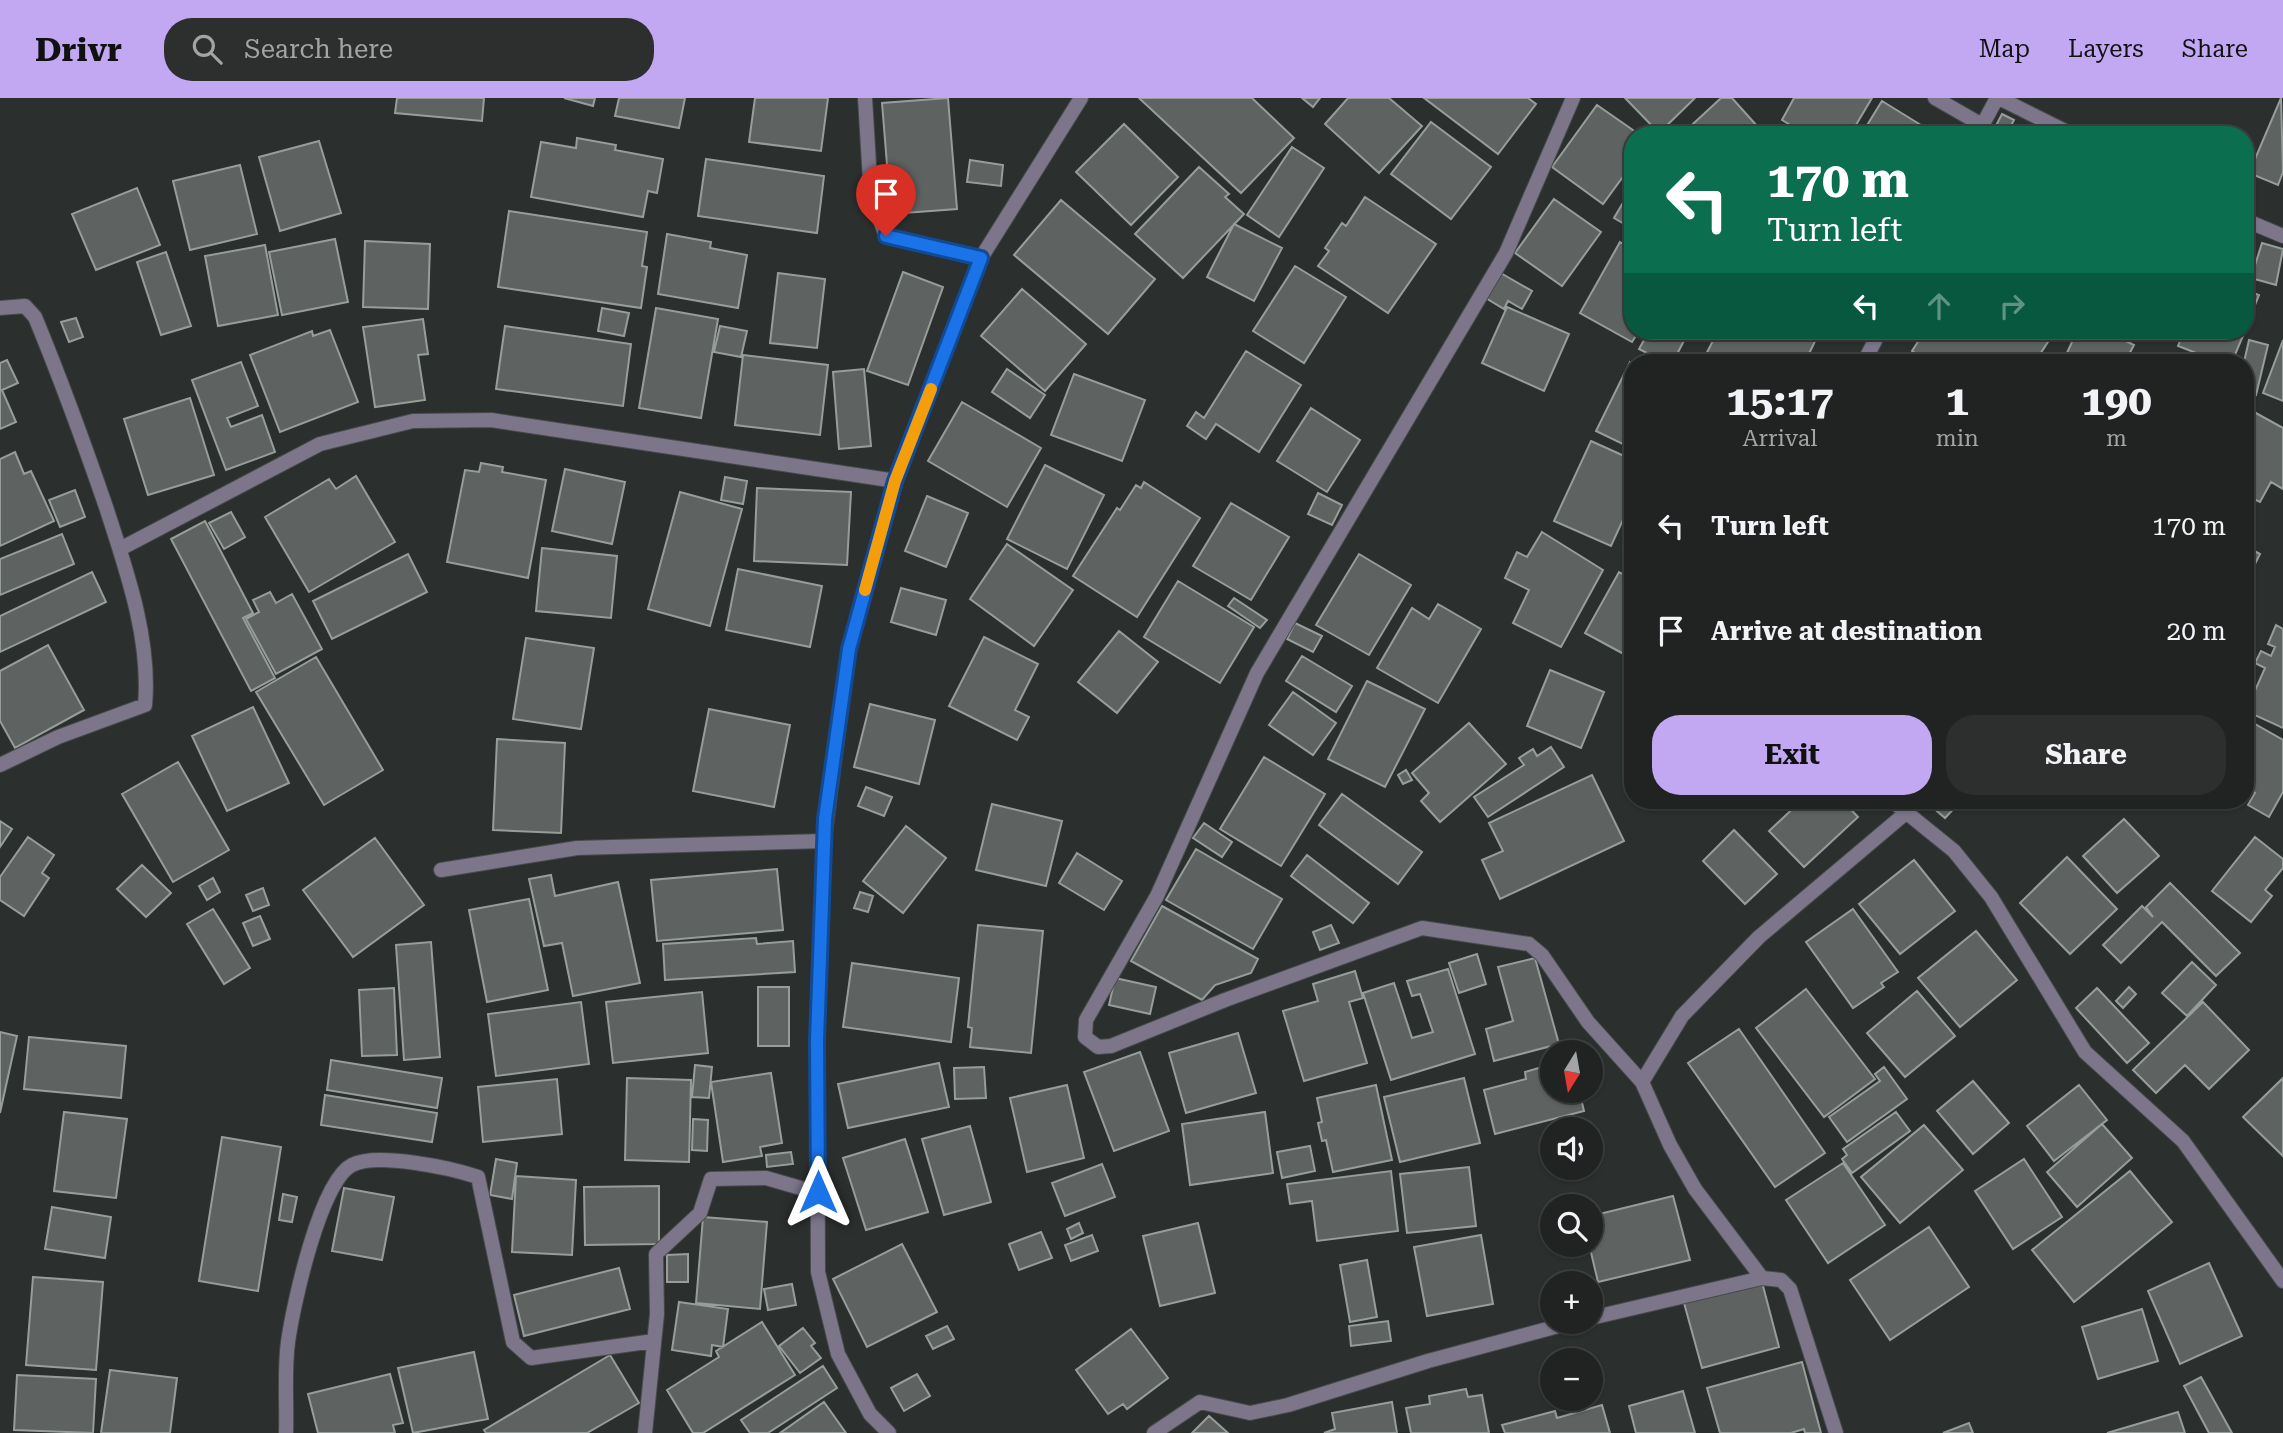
<!DOCTYPE html>
<meta charset="utf-8">
<style>
:root{--surface:#202322;--page:#2d2f2f;--text:#f1f3f6;--muted:#a2a4a5;--line:#3d4040;--accent:#c2a7f2}
body{margin:0;font-family:"Roboto Serif",serif;background:var(--page);color:var(--text);height:100vh;display:flex;flex-direction:column;font-size:26px;white-space:nowrap}
*{box-sizing:border-box;margin:0}
p{font-size:23px;color:var(--muted)}
.icon{flex:none;width:38px;height:38px;fill:none;stroke:currentColor;stroke-width:2;stroke-linecap:round;stroke-linejoin:round}
.map{position:relative;flex:1;overflow:hidden}
.details{position:absolute;left:1624px;top:256px;width:630px;height:455px;display:flex;flex-direction:column;background:var(--surface);border-radius:28px;box-shadow:0 2px 5px #0004,0 0 0 2px var(--line)}
.details>*{flex:none}
.guide{position:absolute;left:1624px;top:28px;width:630px;height:214px;border-radius:28px;box-shadow:0 2px 5px #0004,0 0 0 2px var(--line);background:#0b6e4f;color:#fff;overflow:hidden}
.needle{width:46px;rotate:191deg}
.buttons{position:absolute;left:1540px;top:942px;display:grid;gap:14px}
.buttons a{display:grid;place-items:center;width:63px;height:63px;border-radius:50%;background:var(--surface);box-shadow:0 2px 5px #0004,0 0 0 2px var(--line);font-size:35px}
.pin{position:absolute;display:grid;place-items:center;width:60px;height:60px;color:#fff;margin:-72px -30px;border-radius:50% 50% 50% 0;rotate:-45deg;box-shadow:0 0 7px #0007}
.pin .icon{rotate:45deg}
.me{position:absolute;width:77px;margin:-38px;rotate:0deg;stroke-linejoin:round;filter:drop-shadow(0 0 5px #0008)}
.turn{display:flex;align-items:center;gap:24px;height:147px;padding:0 28px;font-size:32px}
.turn .icon{width:91px;height:91px;stroke-width:2.5}
.turn b{display:block;font-size:49px;line-height:60px}
.lanes{display:flex;align-items:center;height:66px;padding:0 28px;background:#0003;justify-content:center;gap:35px;direction:ltr}
.lanes .off{opacity:.35}
.eta{display:flex;justify-content:space-evenly;align-items:center;height:119px;text-align:center}
.eta b{font-size:42px;font-weight:700;line-height:49px}
.cta{display:flex;gap:14px;margin-top:auto;padding:14px 28px}
.cta a{flex:1;height:80px;border-radius:28px;background:var(--accent);color:#111;font-size:28px;font-weight:700;line-height:80px;text-align:center}
.cta a+a{background:var(--page);color:var(--text)}
ul{padding:0;list-style:none}
li{display:flex;align-items:center;gap:21px;height:105px;padding:0 28px}
li div{flex:1}
li b{display:block;font-size:26px}
li em{font-style:normal}
header{display:flex;align-items:center;gap:42px;box-sizing:border-box;height:98px;padding:0 35px;background:var(--accent);color:#111}
header strong{font-size:33px}
nav{display:flex;gap:38px;margin-inline-start:auto;font-size:24px}
.search{width:490px;height:63px;background:var(--page);display:flex;align-items:center;gap:18px;box-sizing:border-box;padding:0 24px;border-radius:28px;color:var(--muted);font-size:26px}
.map>svg:first-child{display:block}
.building{fill:#5e6361;stroke:#979d9b;stroke-width:2}
.lines{fill:none;stroke-linecap:round;stroke-linejoin:round}
.street-casing{stroke:#464a49;stroke-width:16}
.street{stroke:#7d768b;stroke-width:14}
.route-casing{stroke:#114b97;stroke-width:18}
.route{stroke:#1a73e8;stroke-width:12}
.slow{stroke:#f59e0b;stroke-width:12}
</style>
<header>
<strong>Drivr</strong>
<div class="search"><svg class="icon" aria-label="search" viewBox="0 0 24 24"><circle cx="10" cy="10" r="6"/><path d="M15 15l6 6"/></svg>Search here</div>
<nav><a>Map</a><a>Layers</a><a>Share</a></nav>
</header>
<div class="map">
<svg width="2283" height="1335" viewBox="0 0 2283 1335">
<rect width="100%" height="100%" fill="#2b2f2e"/>
<!-- building -->
<path class="building" d="M397,0H484L482,23L395,15Z
M564,0H595L593,8Z
M619,0H685L679,30L615,18Z
M755,0H828L821,53L749,44Z
M948,0L957,111L891,116L882,5Z
M1139,0H1252L1294,40L1241,95Z
M1302,0H1320L1313,9Z
M1348,0H1389L1422,28L1379,75L1325,26Z
M1424,0H1528L1536,6L1498,56Z
M1625,0H1695L1659,35Z
M1721,0H1732L1758,29L1750,37H1681Z
M1794,0H1872L1850,37H1807L1782,22Z
M2281,0L2283,74L2278,87L2249,75Z
M1882,3L1929,32L1926,37H1861Z
M1597,7L1640,37H1633V65L1603,106L1552,69Z
M2002,16L2014,22L2006,37H1991Z
M1431,24L1491,69L1451,121L1391,76Z
M1124,26L1178,79L1131,127L1076,74Z
M577,40L616,47L615,52L663,61L657,95L648,93L643,119L531,99L541,44L576,50Z
M319,43L341,115L280,133L259,59Z
M1292,49L1324,70L1279,139L1247,117Z
M706,61L824,78L817,135L698,118Z
M970,62L1003,67L1001,88L967,84Z
M240,67L257,136L190,152L173,83Z
M1199,69L1229,96L1225,99L1244,116L1183,180L1135,136Z
M1633,88V131L1614,120Z
M137,90L160,147L96,172L72,116Z
M1365,99L1436,146L1388,215L1318,168L1329,153L1325,150L1342,125L1346,128Z
M1554,101L1601,134L1562,188L1515,155Z
M1061,102L1155,181L1108,236L1014,157Z
M509,113L647,134L642,168L647,169L641,210L498,189Z
M1234,126L1282,150L1254,203L1207,179Z
M667,136L711,144L710,150L747,157L738,210L658,196Z
M335,141L348,204L282,217L269,154Z
M365,143L430,146L428,211L363,209Z
M1620,144L1633,152V233H1639L1632,244L1580,215Z
M2262,145L2283,151L2276,187L2251,180Z
M265,147L278,217L218,228L205,158Z
M166,154L191,228L161,237L137,164Z
M1295,168L1346,199L1304,265L1253,233Z
M903,174L943,189L908,287L867,273Z
M1499,174L1532,193L1522,211L1508,203L1504,211L1484,199Z
M778,175L825,181L817,250L770,245Z
M1022,191L1086,246L1045,293L981,238Z
M2245,192L2259,197L2245,232Z
M1507,209L1569,236L1544,293L1482,265Z
M602,210L629,215L624,238L598,233Z
M656,210L718,221L701,320L639,310Z
M76,220L83,239L69,244L61,224Z
M423,221L428,256L418,257L425,302L375,309L363,229Z
M505,228L631,246L623,308L496,291Z
M720,228L747,233L741,259L714,254Z
M330,232L358,304L280,334L250,257L312,233L313,238Z
M1649,233H1689L1673,264H1665L1639,251Z
M1718,233H1820L1805,264H1702Z
M1925,233H2055L2035,264H1930L1912,253Z
M2077,233H2105L2134,247L2125,264H2081L2066,257Z
M2184,233H2245L2232,264H2219L2178,248Z
M2249,242L2268,247L2256,297L2245,295L2244,264Z
M2283,242V303L2263,295Z
M1246,253L1301,287L1259,354L1216,326L1206,341L1187,328L1196,314L1204,320Z
M743,257L828,267L820,337L735,327Z
M7,262L18,285L2,292L16,324L0,331V265Z
M241,264L258,308L227,320L231,329L262,317L275,354L226,372L192,282Z
M1630,264L1633,265V351L1596,333Z
M864,271L871,348L839,351L833,274Z
M1007,271L1045,297L1030,320L992,294Z
M1074,276L1145,302L1122,363L1051,337Z
M190,300L214,377L148,397L124,321Z
M962,304L1041,350L1007,409L928,363Z
M2245,309L2283,330V391L2271,384L2260,404L2245,397Z
M1311,310L1360,342L1327,394L1277,363Z
M1591,343L1633,362V400L1611,448L1554,423Z
M15,354L24,376L31,373L54,423L0,448V361Z
M481,365L503,369L502,374L546,382L528,480L447,464L465,372L479,374Z
M1045,367L1104,397L1067,471L1007,441Z
M565,371L625,384L612,446L552,433Z
M356,378L395,444L309,494L265,419L329,381L336,391Z
M725,379L747,383L743,406L721,402Z
M1144,384L1200,420L1137,519L1073,478L1117,410L1120,412L1136,387L1141,390Z
M757,390L851,394L847,467L754,463Z
M75,392L85,419L60,429L49,402Z
M680,394L742,411L710,528L648,511Z
M1318,395L1342,407L1332,427L1308,416Z
M927,398L968,415L946,469L905,453Z
M1231,405L1289,439L1251,502L1193,468Z
M231,414L245,439L224,451L209,425Z
M205,423L253,515L243,520L275,580L251,593L171,441Z
M1542,434L1603,472L1561,549L1513,525L1529,492L1505,480L1517,454L1527,459Z
M1633,435V458L1623,452Z
M62,436L74,466L0,497V461Z
M1007,446L1073,492L1034,548L970,501Z
M2245,448L2260,456L2249,478L2245,476Z
M542,450L617,458L611,520L536,513Z
M408,456L427,494L332,541L313,503Z
M1359,456L1411,487L1369,557L1316,527Z
M738,471L822,488L810,549L726,532Z
M92,474L106,504L0,554V518Z
M1619,474L1633,482V561L1585,535Z
M1178,483L1254,529L1220,585L1144,539Z
M901,490L946,502L936,537L891,524Z
M270,494L276,505L292,496L322,551L276,576L246,521L259,514L253,502Z
M1234,500L1267,522L1260,530L1228,508Z
M1438,506L1481,531L1438,605L1377,570L1412,510L1429,521Z
M1295,525L1322,538L1313,554L1287,541Z
M2276,527L2283,531V630L2246,613L2265,570L2255,565L2261,553L2271,558L2275,549L2268,546Z
M1119,533L1158,564L1117,615L1078,584Z
M984,539L1038,566L1015,612L1029,619L1017,642L949,608Z
M526,540L594,550L581,631L513,621Z
M48,547L84,612L15,650L0,623V573Z
M2245,548L2255,556L2245,566Z
M1302,558L1352,588L1336,614L1286,583Z
M316,559L383,672L324,707L256,594Z
M1550,572L1604,594L1581,650L1527,628Z
M1367,583L1425,611L1385,689L1328,661Z
M1293,594L1336,625L1313,657L1269,627Z
M870,606L935,622L919,686L854,669Z
M253,609L289,685L227,713L192,638Z
M709,611L790,627L774,709L693,693Z
M2248,622L2283,642V694L2269,719L2248,707L2255,695L2245,690V627Z
M1469,625L1506,666L1440,724L1421,703L1429,695L1412,675Z
M497,641L565,645L561,735L493,732Z
M1551,649L1564,669L1488,719L1474,699L1524,667L1519,660L1533,651L1537,658Z
M1264,659L1325,696L1281,768L1220,731Z
M178,664L229,752L173,784L122,696Z
M1406,672L1412,682L1403,686L1398,677Z
M1592,677L1624,743L1500,801L1482,762L1503,753L1489,725Z
M866,689L892,699L884,718L858,708Z
M1342,696L1422,754L1398,786L1319,727Z
M1802,702H1842L1858,719L1804,769L1769,733Z
M1924,702H1962L1945,720Z
M992,706L1062,723L1046,788L976,772Z
M2124,721L2159,758L2117,795L2083,758Z
M0,723L12,731L0,749Z
M1204,725L1232,744L1222,759L1193,740Z
M906,728L946,760L903,815L863,783Z
M1734,732L1777,776L1745,806L1703,763Z
M28,739L54,757L42,775L49,780L24,818L0,802V779Z
M2255,739L2283,761V770L2265,792L2272,798L2251,824L2212,793Z
M375,740L424,807L353,859L303,792Z
M1196,751L1282,801L1253,851L1166,802Z
M1077,755L1122,783L1104,812L1059,785Z
M1307,757L1369,805L1353,825L1291,778Z
M2067,759L2117,811L2070,856L2020,805Z
M1914,762L1955,813L1900,856L1859,806Z
M142,767L171,795L146,819L117,791Z
M777,771L783,832L657,843L651,782Z
M551,777L555,798L618,784L640,885L573,898L562,845L544,848L529,781Z
M213,780L220,794L207,802L199,788Z
M2170,785L2240,855L2216,878L2162,824L2121,865L2103,847L2142,808L2153,819L2146,809Z
M263,790L269,807L253,813L246,797Z
M860,794L873,798L868,814L854,810Z
M529,801L548,892L487,904L469,812Z
M1162,808L1258,861L1251,875L1215,887L1202,902L1131,863Z
M213,811L250,870L224,886L187,826Z
M1853,811L1898,874L1881,885L1884,889L1853,910L1806,844Z
M260,818L270,841L253,848L243,825Z
M978,827L1043,833L1031,955L970,949L972,930L968,929Z
M1331,827L1339,845L1320,852L1313,834Z
M1976,833L2017,882L1960,929L1918,880Z
M756,840L757,846L793,843L795,874L665,882L663,846Z
M431,844L440,959L404,962L396,847Z
M1477,856L1486,886L1459,895L1449,865Z
M1535,860L1559,946L1494,963L1486,931L1513,923L1498,869Z
M2192,864L2216,887L2187,918L2162,895Z
M852,865L959,880L951,944L843,929Z
M1448,871L1475,956L1391,982L1363,895L1394,885L1412,940L1433,934L1420,896L1412,898L1407,883Z
M1355,873L1363,900L1349,904L1367,965L1304,983L1283,913L1318,903L1313,886Z
M1115,880L1156,889L1150,916L1109,907Z
M758,889H789V948H758Z
M2129,889L2136,896L2123,910L2116,903Z
M394,890L397,957L362,958L359,892Z
M2097,890L2149,945L2127,965L2076,910Z
M1806,891L1875,981L1824,1019L1756,930Z
M1917,893L1955,938L1905,979L1867,935Z
M702,894L708,955L613,965L606,904Z
M581,904L589,966L496,978L488,916Z
M2203,904L2249,952L2209,991L2185,967L2156,995L2133,972Z
M1739,931L1825,1055L1775,1089L1688,965Z
M0,934L17,938L0,1015Z
M1238,935L1256,995L1186,1015L1169,955Z
M29,939L126,948L121,1000L24,991Z
M1140,954L1169,1033L1114,1053L1084,974Z
M331,962L442,980L437,1010L327,992Z
M939,965L949,1009L848,1030L838,986Z
M1552,966V992H1579L1584,1013L1495,1036L1484,992L1526,981L1525,974Z
M695,967L712,969L709,1000L692,999Z
M984,969L986,1000L955,1001L954,970Z
M1884,969L1907,1001L1847,1044L1829,1019L1880,983L1875,976Z
M771,975L782,1045L760,1049L762,1058L723,1064L711,984Z
M627,980L691,982L689,1064L625,1062Z
M1464,980L1480,1045L1400,1064L1384,999Z
M2283,980V1058L2243,1019Z
M557,981L562,1036L483,1044L478,989Z
M1973,983L2009,1025L1973,1056L1937,1013Z
M1067,987L1084,1060L1027,1074L1010,1000Z
M1376,987L1392,1062L1333,1074L1326,1042L1322,1043L1318,1025L1322,1024L1317,1000Z
M2079,987L2107,1022L2054,1063L2027,1028Z
M325,997L437,1015L432,1044L321,1027Z
M64,1014L127,1021L116,1100L54,1093Z
M1265,1014L1273,1075L1190,1087L1182,1026Z
M1896,1014L1910,1033L1852,1075L1842,1061L1847,1057L1843,1051Z
M693,1021L708,1022L707,1053L692,1052Z
M2102,1026L2132,1060L2077,1109L2047,1074Z
M1924,1027L1963,1072L1900,1125L1861,1079Z
M970,1028L991,1104L944,1117L922,1041Z
M222,1039L281,1049L258,1193L199,1183Z
M905,1041L928,1114L866,1132L843,1060Z
M1310,1048L1315,1073L1282,1080L1277,1054Z
M791,1054L793,1066L767,1069L766,1057Z
M496,1061L517,1065L512,1101L490,1097Z
M2024,1061L2062,1119L2013,1151L1975,1093Z
M1843,1065L1885,1127L1828,1165L1786,1102Z
M1102,1066L1115,1099L1065,1118L1052,1085Z
M1469,1069L1476,1128L1407,1135L1400,1076Z
M1391,1073L1398,1133L1317,1143L1312,1103L1290,1106L1287,1086Z
M2130,1073L2172,1124L2074,1204L2032,1152Z
M516,1078L576,1082L572,1157L512,1154Z
M659,1088V1146L585,1147L584,1089Z
M344,1090L394,1099L382,1162L332,1153Z
M283,1096L297,1099L292,1124L279,1122Z
M1673,1098L1690,1162L1598,1184L1589,1146L1591,1118Z
M52,1109L111,1119L105,1160L45,1151Z
M703,1119L767,1124L760,1211L696,1205Z
M1079,1125L1083,1135L1071,1141L1067,1131Z
M1198,1125L1215,1195L1160,1208L1143,1138Z
M1929,1129L1969,1189L1890,1242L1850,1182Z
M1041,1134L1052,1160L1019,1172L1009,1146Z
M1092,1137L1098,1153L1071,1163L1065,1147Z
M1481,1137L1493,1206L1427,1218L1414,1149Z
M902,1146L937,1214L867,1249L833,1181Z
M688,1156V1184H667V1157Z
M1367,1162L1377,1219L1350,1224L1340,1167Z
M2209,1165L2242,1238L2180,1266L2148,1193Z
M619,1170L630,1211L524,1238L514,1197Z
M33,1179L103,1184L96,1272L26,1267Z
M1762,1184L1779,1249L1702,1270L1684,1205Z
M792,1186L796,1207L768,1212L764,1191Z
M679,1204L728,1211L723,1249L712,1247L711,1258L672,1252Z
M2142,1211L2158,1263L2098,1281L2082,1229Z
M1388,1223L1391,1243L1351,1248L1349,1228Z
M762,1224L795,1277L703,1335H693L667,1292L719,1259L716,1253Z
M947,1228L954,1241L933,1251L926,1238Z
M803,1230L815,1245L811,1248L821,1260L800,1275L779,1248Z
M1131,1231L1168,1280L1127,1311L1123,1306L1108,1316L1076,1272Z
M474,1254L488,1321L413,1335L398,1270Z
M610,1257L639,1305L587,1335H486L484,1332Z
M1802,1264L1821,1335H1805L1804,1331L1791,1335H1720L1707,1290Z
M823,1268L837,1290L768,1335H750L741,1322Z
M110,1272L177,1280L170,1335H101Z
M390,1276L403,1325L393,1327L395,1335H318L308,1296Z
M917,1276L930,1298L904,1313L891,1290Z
M17,1277L96,1281L93,1335L14,1332Z
M2201,1279L2232,1335H2209L2184,1288Z
M1466,1291L1468,1299L1482,1297L1489,1335H1411L1406,1310L1430,1306L1429,1298Z
M1683,1293L1695,1335H1636L1629,1308Z
M824,1304L846,1335H780Z
M1392,1304L1397,1335H1324L1335,1331L1332,1315Z
M1602,1307L1610,1335H1505L1502,1327L1555,1313L1557,1320Z
M2178,1314L2185,1335H2107Z
M1209,1318L1228,1335H1192Z
M1969,1325L1973,1335H1943Z"/>
<g class="lines">
<defs>
<path id="street" d="M865,0L871,99L886,138L981,160
M1573,0L1506,155L1257,575L1157,798L1086,922L1085,939L1098,949L1111,948L1225,902L1422,830L1529,846L1542,857L1588,924L1642,984L1670,1047L1695,1091L1762,1180
M1935,0L1982,27
M1999,0L2073,37
M1977,37L1997,0
M2245,122L2283,138
M0,210L25,208L35,219C61,282 84,345 106,409C126,471 151,541 145,607L58,639L0,667
M1864,264L1880,233
M120,451L320,346L413,323L491,322L896,383
M1891,702L1954,753L1991,799L2085,954L2183,1043L2283,1183
M441,772L577,750L824,743
M1642,984L1682,918L1759,839L1907,714
M1591,1220L1762,1180L1781,1182L1790,1191L1836,1335
M286,1335C287,1305 284,1273 288,1244C293,1208 320,1083 352,1067C377,1054 451,1070 478,1079L513,1244L531,1260L654,1243
M645,1335L657,1216L656,1156L700,1115L711,1081L766,1080L818,1095
M889,1335L870,1316L838,1256L818,1174L817,941L824,743L849,551L896,383L981,160L1081,0
M1154,1335L1200,1304L1250,1315L1288,1307L1428,1263L1577,1223"/>
</defs>
<!-- street casing -->
<use href="#street" class="street-casing"/>
<!-- street -->
<use href="#street" class="street"/>
</g>
<g class="lines">
<defs>
<path id="route" d="M818,1094L817,942L825,721L849,551L895,383L981,160L886,138"/>
</defs>
<!-- route casing -->
<use href="#route" class="route-casing"/>
<!-- route -->
<use href="#route" class="route"/>
<!-- slow -->
<path class="slow" d="M865,492L895,383L931,291"/>
</g>
</svg>
<div class="buttons">
<a><svg class="needle" viewBox="-14 -14 28 28"><path d="M0-13l5 13h-10z" fill="#e53935"/><path d="M0 13l5-13h-10z" fill="#a2a4a5"/></svg></a>
<a><svg class="icon" aria-label="sound" viewBox="0 0 24 24"><path d="M4 9h4l5-4v14l-5-4H4zM17 9q2 3 0 6"/></svg></a>
<a><svg class="icon" aria-label="search" viewBox="0 0 24 24"><circle cx="10" cy="10" r="6"/><path d="M15 15l6 6"/></svg></a>
<a>+</a>
<a>−</a>
</div>
<div class="pin" style="left:886px;top:138px;background:#d93025"><svg class="icon" aria-label="arrive" viewBox="0 0 24 24"><path d="M6 21V4h12l-3 4 3 4H6"/></svg></div>
<svg class="me" style="left:818px;top:1094px" viewBox="-20 -20 40 40"><path d="M0-17L14 15 0 8-14 15z" fill="#1a73e8" stroke="#fff" stroke-width="4"/></svg>
<div class="guide">
<div class="turn"><svg class="icon" aria-label="left" viewBox="0 0 24 24"><path d="M17 20v-9H6M10 6l-5 5 5 5"/></svg><div><b>170 m</b>Turn left</div></div>
<div class="lanes"><svg class="icon" aria-label="left" viewBox="0 0 24 24"><path d="M17 20v-9H6M10 6l-5 5 5 5"/></svg><svg class="icon off" aria-label="ahead" viewBox="0 0 24 24"><path d="M12 20V5M6 11l6-6 6 6"/></svg><svg class="icon off" aria-label="right" viewBox="0 0 24 24"><path d="M7 20v-9h11M14 6l5 5-5 5"/></svg></div>
</div>
<section class="details">
<div class="eta">
<div><b>15:17</b><p>Arrival</p></div>
<div><b>1</b><p>min</p></div>
<div><b>190</b><p>m</p></div>
</div>
<ul>
<li><svg class="icon" aria-label="left" viewBox="0 0 24 24"><path d="M17 20v-9H6M10 6l-5 5 5 5"/></svg><div><b>Turn left</b></div><em>170 m</em></li>
<li><svg class="icon" aria-label="arrive" viewBox="0 0 24 24"><path d="M6 21V4h12l-3 4 3 4H6"/></svg><div><b>Arrive at destination</b></div><em>20 m</em></li>
</ul>
<div class="cta"><a>Exit</a><a>Share</a></div>
</section>
</div>
